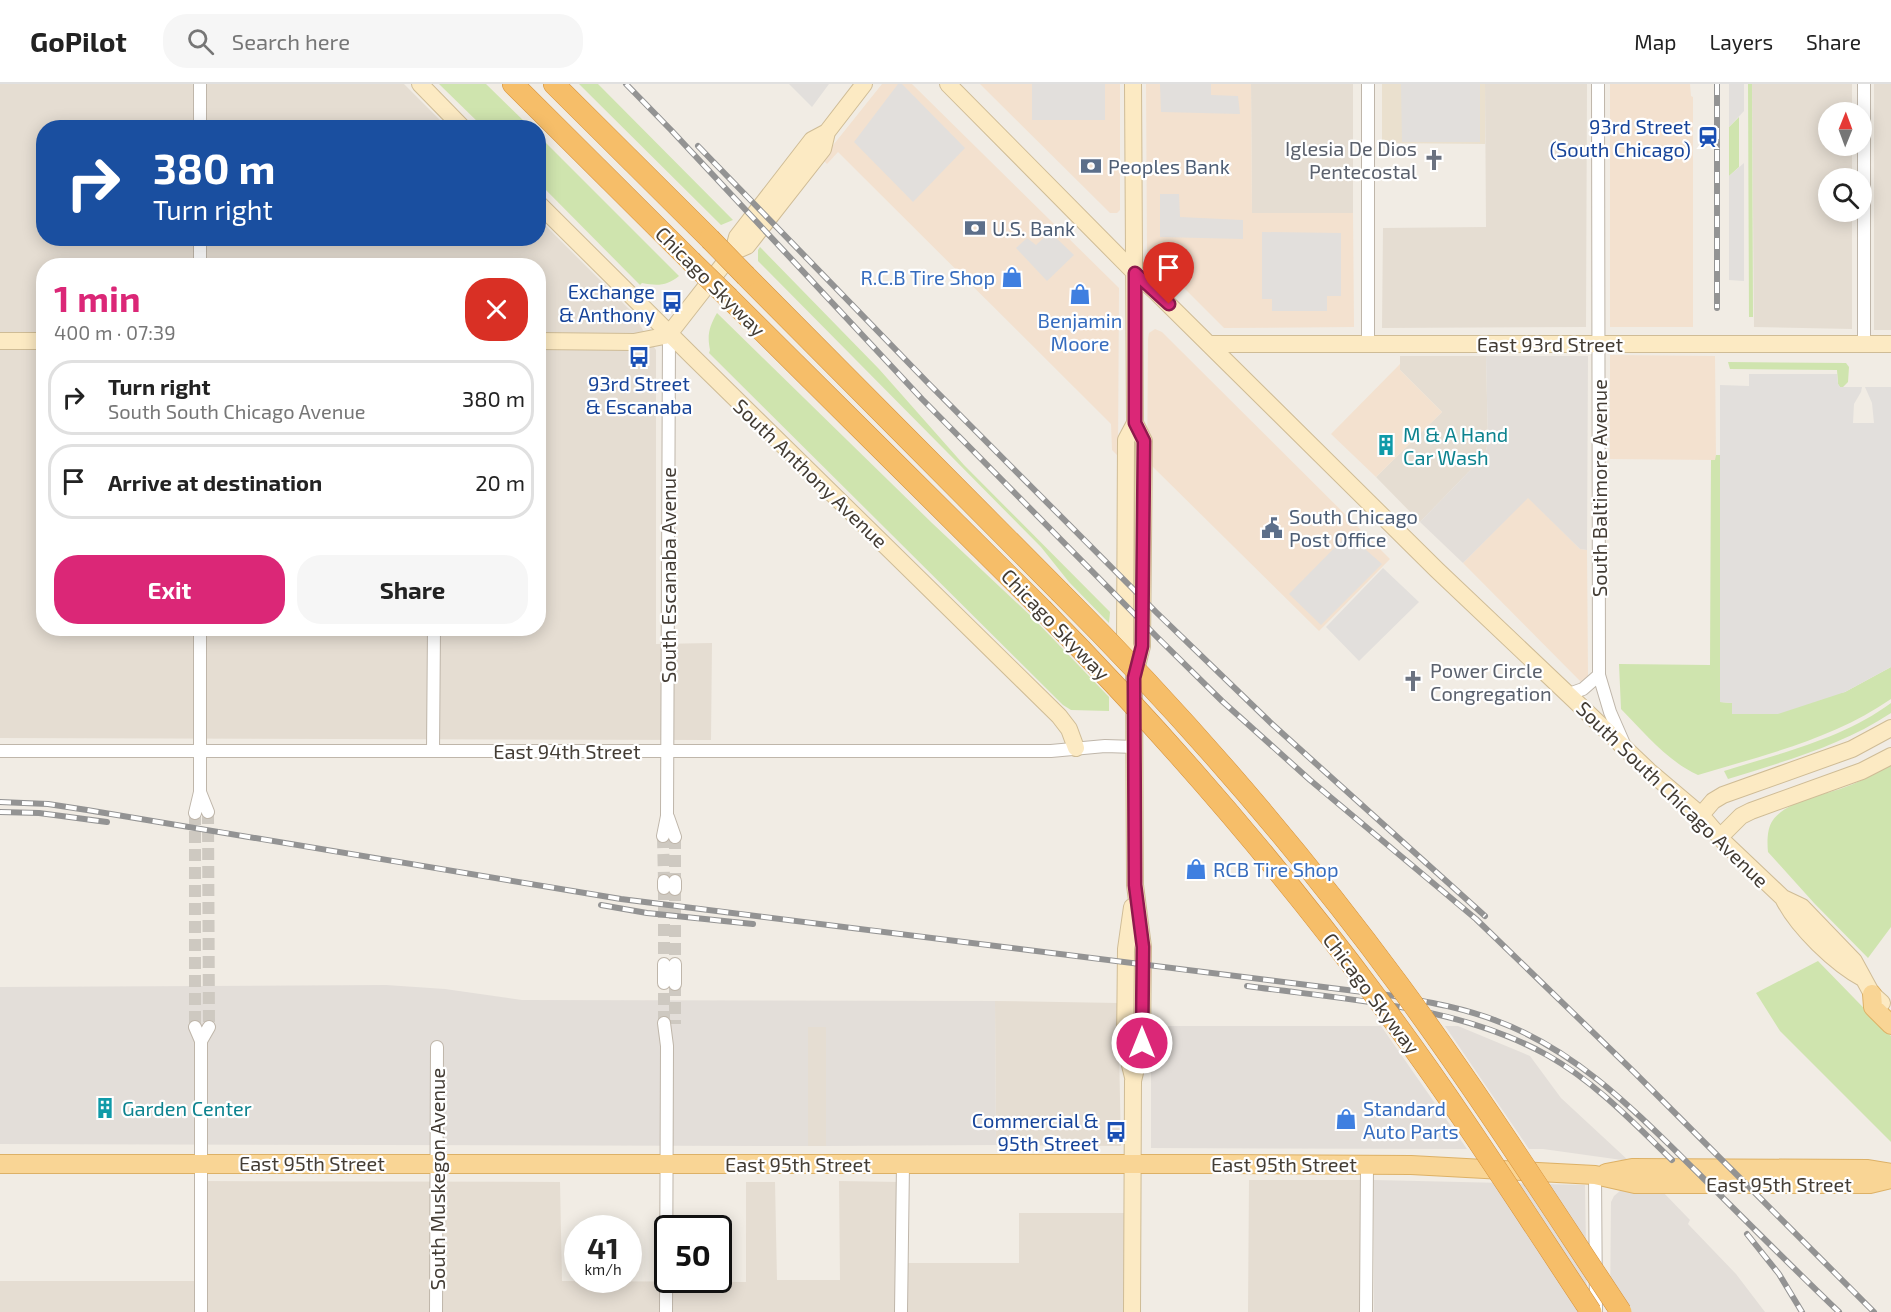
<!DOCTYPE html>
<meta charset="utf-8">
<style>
:root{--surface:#fff;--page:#f6f6f6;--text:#222;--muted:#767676;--line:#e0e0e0;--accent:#db2777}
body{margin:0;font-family:"Exo 2",sans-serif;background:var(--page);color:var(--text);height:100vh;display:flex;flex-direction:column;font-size:22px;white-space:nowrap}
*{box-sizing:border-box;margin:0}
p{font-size:20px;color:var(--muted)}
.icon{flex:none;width:33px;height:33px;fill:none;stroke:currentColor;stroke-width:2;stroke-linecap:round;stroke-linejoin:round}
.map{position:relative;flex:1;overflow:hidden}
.drawer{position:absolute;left:36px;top:174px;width:510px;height:378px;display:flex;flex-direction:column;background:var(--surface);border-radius:24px;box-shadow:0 3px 15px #0003}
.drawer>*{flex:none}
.guide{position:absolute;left:36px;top:36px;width:510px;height:126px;border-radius:24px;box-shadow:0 3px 15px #0003;background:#1a4fa0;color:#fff;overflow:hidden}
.needle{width:39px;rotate:1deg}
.tools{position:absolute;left:1818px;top:18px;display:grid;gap:12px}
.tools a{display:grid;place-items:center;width:54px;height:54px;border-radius:50%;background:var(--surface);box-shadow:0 3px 15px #0003;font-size:30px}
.speed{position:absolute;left:564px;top:1131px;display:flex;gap:12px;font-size:30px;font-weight:700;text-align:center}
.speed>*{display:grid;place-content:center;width:78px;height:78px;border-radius:50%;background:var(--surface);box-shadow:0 3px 15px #0003;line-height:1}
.speed small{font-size:15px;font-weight:400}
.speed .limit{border:3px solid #111;border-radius:9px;background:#fff;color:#111}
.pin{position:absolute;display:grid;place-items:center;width:51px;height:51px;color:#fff;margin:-62px -26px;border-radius:50% 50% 50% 0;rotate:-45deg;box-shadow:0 0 6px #0007}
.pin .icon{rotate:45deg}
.me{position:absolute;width:66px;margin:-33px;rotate:0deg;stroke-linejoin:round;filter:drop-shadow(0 0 4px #0008)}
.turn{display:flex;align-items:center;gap:21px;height:126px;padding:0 18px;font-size:27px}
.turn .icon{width:78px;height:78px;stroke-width:2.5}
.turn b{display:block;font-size:42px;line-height:51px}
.round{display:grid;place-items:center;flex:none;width:63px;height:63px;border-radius:24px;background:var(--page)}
.summary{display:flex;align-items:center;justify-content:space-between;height:102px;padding:0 18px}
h1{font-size:36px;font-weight:700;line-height:45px;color:var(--accent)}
.cta{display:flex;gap:12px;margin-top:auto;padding:12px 18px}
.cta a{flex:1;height:69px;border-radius:24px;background:var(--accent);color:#fff;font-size:24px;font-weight:700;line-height:69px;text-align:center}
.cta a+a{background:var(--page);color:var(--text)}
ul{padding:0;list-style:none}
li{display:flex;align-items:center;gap:18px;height:75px;margin:0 12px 9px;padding:0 6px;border:3px solid var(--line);border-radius:24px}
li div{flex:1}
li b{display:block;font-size:22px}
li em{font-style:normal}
header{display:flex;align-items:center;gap:36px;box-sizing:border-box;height:84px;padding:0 30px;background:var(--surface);border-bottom:2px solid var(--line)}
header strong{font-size:28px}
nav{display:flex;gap:33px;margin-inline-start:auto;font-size:21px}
.search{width:420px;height:54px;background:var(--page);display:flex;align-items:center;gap:15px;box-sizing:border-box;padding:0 21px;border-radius:24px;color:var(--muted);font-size:22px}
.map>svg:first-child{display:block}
.residential{fill:#e5ddd2;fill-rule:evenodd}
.commercial{fill:#f3e1cf}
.industrial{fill:#e3ded9}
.education{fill:#eae0ce}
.green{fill:#cfe4ae}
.parking{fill:#e2dfdc}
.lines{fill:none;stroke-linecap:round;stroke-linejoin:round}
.street-tunnel{stroke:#cec9c1;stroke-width:12;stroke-dasharray:12 6;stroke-linecap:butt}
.street-casing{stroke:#bfb6aa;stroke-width:14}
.secondary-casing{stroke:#cfbc96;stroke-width:18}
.primary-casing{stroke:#ddb166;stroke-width:20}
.highway-casing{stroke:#d5913a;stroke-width:22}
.street{stroke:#fff;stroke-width:12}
.secondary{stroke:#fceac3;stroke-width:16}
.primary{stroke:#f9d595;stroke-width:18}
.highway{stroke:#f6be69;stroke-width:21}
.rail-casing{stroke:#939393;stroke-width:6}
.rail{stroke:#fff;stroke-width:4;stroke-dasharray:11;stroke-linecap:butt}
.highway-bridge-casing{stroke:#d5913a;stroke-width:22;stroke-linecap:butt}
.highway-bridge{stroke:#f6be69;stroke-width:21}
.route-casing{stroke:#8e194d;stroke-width:15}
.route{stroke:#db2777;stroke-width:10}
.labels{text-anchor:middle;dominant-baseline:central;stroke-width:4.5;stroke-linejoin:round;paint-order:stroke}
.transit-label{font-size:20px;fill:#164399;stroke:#fff;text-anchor:end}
.worship-label{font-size:20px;fill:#5b616d;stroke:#fff;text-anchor:end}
.service-label{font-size:20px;fill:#4e5e75;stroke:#fff;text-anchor:start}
.shop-label{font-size:20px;fill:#366cbe;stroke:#fff;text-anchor:start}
.street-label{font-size:20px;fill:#433c34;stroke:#fff}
.culture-label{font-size:20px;fill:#0d838f;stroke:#fff;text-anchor:start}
</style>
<header>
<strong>GoPilot</strong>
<div class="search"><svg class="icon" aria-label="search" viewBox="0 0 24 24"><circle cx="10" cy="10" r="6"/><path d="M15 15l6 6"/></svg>Search here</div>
<nav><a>Map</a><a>Layers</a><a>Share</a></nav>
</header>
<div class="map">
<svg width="1891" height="1228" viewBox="0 0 1891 1228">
<rect width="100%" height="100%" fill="#f1ece4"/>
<!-- residential -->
<path class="residential" d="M0,0H404L447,43L44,44V154H538L539,135L630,226L656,266V560L712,559L711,656L0,654ZM44,182H538V544H44Z
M1251,0H1353V129H1252Z
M1485,0H1587L1586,243L1382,244L1383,144L1486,143Z
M1752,0H1852V28H1828V62H1852V94H1828V128H1852V245L1754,243Z
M1874,0H1891V246H1874Z
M1400,272H1486L1488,358L1485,371L1420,438L1376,393L1442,328L1400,286Z
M995,917L1118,919L1121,1062L996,1061Z
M808,943H826V1062H808Z
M1249,1096H1365L1364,1228H1248Z
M200,1097L560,1098L562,1197L746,1198V1098H775L777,1196H840L839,1097L900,1098V1179H1019V1129H1132L1131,1228H0V1197H199Z"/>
<!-- commercial -->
<path class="commercial" d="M882,0H912L1119,204L1118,372L1112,366L1111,340L838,68L827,80L822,75Z
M980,0H1120V126L1117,129H1110Z
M1146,0H1251L1252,129H1353L1354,243L1224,244L1147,167Z
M1610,0H1690L1691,12L1693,13V243H1610Z
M1155,245L1162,248L1390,475L1319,547L1152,382L1147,401L1148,255L1149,249Z
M1610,271L1715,272L1716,376L1610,375Z
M1400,280V286L1442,328L1376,393L1331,350Z
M1528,413L1580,465L1587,466L1588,594L1583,600L1463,479Z"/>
<!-- industrial -->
<path class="industrial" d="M1486,272H1588L1587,466L1580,465L1528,414L1463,479L1420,438L1485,371L1488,358Z
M386,901L445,905L522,916L995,917L996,1061L826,1062V943H808V1062L0,1060V903Z
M1151,942H1381L1467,1065L1151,1064Z
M1445,942H1458L1530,972L1561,1014L1629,1077L1543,1065H1529Z
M1374,1096L1585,1101L1587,1228H1374Z
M1621,1106H1661L1690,1136L1688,1140L1736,1190L1765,1228H1610L1611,1118L1614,1112Z"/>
<!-- education -->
<path class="education" d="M1382,0H1485V60L1382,59Z"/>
<!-- green -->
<path class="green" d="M439,0H486L530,43H483Z
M579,0H598L733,136L721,141Z
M1748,0H1752L1753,233H1749Z
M1739,33V83L1729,92V43Z
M539,52L679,192C667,202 657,202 642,199L640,201L539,99Z
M760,163L879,285L964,381L1110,528L1109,539L1069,498L1041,463L758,177V166Z
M717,229L932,439L1033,534L1109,613V627L1071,626L1063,621L709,269L710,266C707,251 709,243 717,229Z
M1728,278L1846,279L1849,283L1848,298L1843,303H1840L1838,300L1837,286L1730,285Z
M1716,371H1720V618L1732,619V630L1845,608L1891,583V615C1833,655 1764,671 1698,691C1667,677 1645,649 1621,625L1619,580L1710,581L1711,376H1715Z
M1891,619V629C1841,662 1785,677 1728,695L1724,687C1781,669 1842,655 1891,619Z
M1891,680V843L1868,874L1814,819L1768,768C1767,758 1767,744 1773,736C1786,718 1821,711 1840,705C1858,699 1875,690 1891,680Z
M1818,877L1891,952V1058L1780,947L1756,909Z"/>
<!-- parking -->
<path class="parking" d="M789,0H829L812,23Z
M898,0H902L965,64L913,118L854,58Z
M1032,0H1105V36H1032Z
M1160,0H1211V11L1238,12L1240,30L1161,28Z
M1401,0H1480V58H1402Z
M1729,0H1744V27L1729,43Z
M1744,79V197L1729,196V92Z
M1160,110H1179L1180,133L1243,136V155L1160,153Z
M1050,148L1074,171L1047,197L1016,164L1027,154L1036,161Z
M1262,148L1341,149V212H1327V227H1272V215H1262Z
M1749,290H1837L1838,300L1840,303H1862L1861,308L1854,320L1853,339H1874L1872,319L1865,303H1891V583L1845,608L1778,630H1732V619L1720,618V301L1749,302Z
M1348,450L1382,480L1321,541L1289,510Z
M1383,484L1419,518L1359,577L1326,543Z"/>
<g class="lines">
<!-- street-tunnel -->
<path class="street-tunnel" d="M208,728L209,943
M195,729V943
M663,752L664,797
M675,753V797
M664,804V880
M675,805V880
M675,900V940
M664,939V899"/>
<defs>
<path id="street" d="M1598,0L1599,591L1610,628L1624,660
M1864,0V260
M200,44V0
M200,182V154
M1368,260V0
M1569,610L1583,605L1599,591
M0,667H1051L1105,662L1135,663
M433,667L434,544
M200,708L208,728
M195,729L200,708V544
M668,733L675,753
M663,752L667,732L669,250
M664,797V804
M675,805V797
M664,880V899
M675,880V900
M664,939L667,962L666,1228
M195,943L201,957V1228
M201,957L209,943
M1595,1091L1596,1228
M436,1228L437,963
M901,1228L903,1080
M1366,1228L1367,1081"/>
<path id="secondary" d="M420,0L463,44
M948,0L1135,189L1156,208L1437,486L1649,687L1701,731L1725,759L1783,814L1802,823L1854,877L1872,910L1882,919
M538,119L693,273L1059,632L1069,645L1076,664
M733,168L747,162L823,65L827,48
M0,257H44
M538,257L634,258L664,252L669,250L733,168L737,153L812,56L827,48L864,0
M1209,260H1891
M1130,579L1125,561L1126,356L1135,339
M1701,731L1713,717L1723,711L1852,665L1891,644
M1720,753L1741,732L1751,727L1862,687L1891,672
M1783,814C1797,843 1836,880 1864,895
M1132,823L1126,865L1125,961L1133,993
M1132,1228L1133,997L1142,959L1143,863L1135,801L1134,594L1142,562L1144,357L1135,339L1133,0"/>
<path id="primary" d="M1872,910L1873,923L1891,941
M0,1080H1219L1411,1081L1595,1091L1635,1100H1870L1891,1095
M1606,1089L1632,1084L1868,1085L1891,1089"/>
<path id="highway" d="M513,0L691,177
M554,0L710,155
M746,192L1059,507
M729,214L1042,525"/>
</defs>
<!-- street casing -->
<use href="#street" class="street-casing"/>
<!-- secondary casing -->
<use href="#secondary" class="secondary-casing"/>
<!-- primary casing -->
<use href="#primary" class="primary-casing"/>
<!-- highway casing -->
<use href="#highway" class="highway-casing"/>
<!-- street -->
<use href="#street" class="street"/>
<!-- secondary -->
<use href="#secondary" class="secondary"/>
<!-- primary -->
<use href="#primary" class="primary"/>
<!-- highway -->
<use href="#highway" class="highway"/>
<defs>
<path id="rail" d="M626,0L671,46L922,315L1157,553L1222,617L1310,696L1476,835L1635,989L1874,1228
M1717,0V224
M698,62L929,300L1157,529L1272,640L1485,832
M0,718L48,720L87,726L621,815L1395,912C1429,918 1464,924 1497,937C1578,967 1636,1028 1696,1087C1743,1134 1791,1182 1839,1228
M0,728L39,729L107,738
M601,821L647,829L753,840
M1247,902C1347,916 1457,921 1547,971C1595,998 1633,1038 1672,1076
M1747,1150L1779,1190L1802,1228"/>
</defs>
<!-- rail casing -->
<use href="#rail" class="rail-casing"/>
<!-- rail -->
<use href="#rail" class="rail"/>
<defs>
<path id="highway-bridge" d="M710,155L746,192
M691,177L729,214
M1059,507C1182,630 1296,761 1399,901C1477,1007 1548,1118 1621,1228
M1042,525C1163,648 1276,778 1379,917C1454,1017 1522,1124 1591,1228"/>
</defs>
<!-- highway-bridge casing -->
<use href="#highway-bridge" class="highway-bridge-casing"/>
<!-- highway-bridge -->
<use href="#highway-bridge" class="highway-bridge"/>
</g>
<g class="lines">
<defs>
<path id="route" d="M1142,959L1143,863L1135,801L1134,594L1142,562L1144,357L1135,339V189L1169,220"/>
</defs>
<!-- route casing -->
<use href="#route" class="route-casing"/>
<!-- route -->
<use href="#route" class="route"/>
</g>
<!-- icons -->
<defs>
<symbol id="station-bare" viewBox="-9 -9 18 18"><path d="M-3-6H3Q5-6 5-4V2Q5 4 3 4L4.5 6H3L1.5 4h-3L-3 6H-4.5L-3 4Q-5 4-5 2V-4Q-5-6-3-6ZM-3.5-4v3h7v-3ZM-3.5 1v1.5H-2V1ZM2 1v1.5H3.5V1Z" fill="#1a4fb4" stroke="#fff" stroke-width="2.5" paint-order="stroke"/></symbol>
<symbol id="church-bare" viewBox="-9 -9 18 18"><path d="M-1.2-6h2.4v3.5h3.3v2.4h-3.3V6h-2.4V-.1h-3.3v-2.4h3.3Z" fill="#6b7280" stroke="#fff" stroke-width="2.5" paint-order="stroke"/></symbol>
<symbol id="bank-bare" viewBox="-9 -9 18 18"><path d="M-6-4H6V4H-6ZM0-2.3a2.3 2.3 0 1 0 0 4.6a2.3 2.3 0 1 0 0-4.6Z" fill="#5c6f8a" stroke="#fff" stroke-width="2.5" paint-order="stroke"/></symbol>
<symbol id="shop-bare" viewBox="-9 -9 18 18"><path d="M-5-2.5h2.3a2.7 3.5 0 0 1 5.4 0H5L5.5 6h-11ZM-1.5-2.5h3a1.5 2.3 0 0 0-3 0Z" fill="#3f7fe0" stroke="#fff" stroke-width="2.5" paint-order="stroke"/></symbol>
<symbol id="bus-bare" viewBox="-9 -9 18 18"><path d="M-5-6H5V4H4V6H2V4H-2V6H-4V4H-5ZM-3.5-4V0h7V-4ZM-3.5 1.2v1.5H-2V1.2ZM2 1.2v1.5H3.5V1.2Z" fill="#1a4fb4" stroke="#fff" stroke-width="2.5" paint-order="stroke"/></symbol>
<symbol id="building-bare" viewBox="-9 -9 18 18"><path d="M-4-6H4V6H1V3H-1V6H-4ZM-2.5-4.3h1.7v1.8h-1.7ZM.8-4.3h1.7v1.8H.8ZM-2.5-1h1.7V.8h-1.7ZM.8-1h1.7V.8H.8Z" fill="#0f9aa8" stroke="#fff" stroke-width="2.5" paint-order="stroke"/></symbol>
<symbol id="civic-bare" viewBox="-9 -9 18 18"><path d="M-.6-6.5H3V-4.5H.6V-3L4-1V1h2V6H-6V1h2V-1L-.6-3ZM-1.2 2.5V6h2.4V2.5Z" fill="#5c6f8a" stroke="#fff" stroke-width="2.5" paint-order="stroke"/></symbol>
</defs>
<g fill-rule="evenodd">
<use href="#station-bare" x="1693" y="38" width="30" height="30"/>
<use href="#church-bare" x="1419" y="61" width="30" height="30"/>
<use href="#bank-bare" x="1076" y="67" width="30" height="30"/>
<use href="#bank-bare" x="960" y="129" width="30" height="30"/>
<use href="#shop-bare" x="997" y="178" width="30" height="30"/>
<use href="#shop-bare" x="1065" y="195" width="30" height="30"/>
<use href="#bus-bare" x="657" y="203" width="30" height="30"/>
<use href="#bus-bare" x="624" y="258" width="30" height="30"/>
<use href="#building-bare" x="1371" y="346" width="30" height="30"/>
<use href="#civic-bare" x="1257" y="429" width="30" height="30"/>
<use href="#church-bare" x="1398" y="582" width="30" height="30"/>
<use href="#shop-bare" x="1181" y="770" width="30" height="30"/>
<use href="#building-bare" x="90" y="1009" width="30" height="30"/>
<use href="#shop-bare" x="1331" y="1020" width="30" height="30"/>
<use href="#bus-bare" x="1101" y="1033" width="30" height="30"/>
</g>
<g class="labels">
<!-- transit labels -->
<g class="transit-label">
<text x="1691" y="42">93rd Street<tspan x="1691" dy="23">(South Chicago)</tspan></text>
<text x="655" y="207">Exchange<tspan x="655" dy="23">&amp; Anthony</tspan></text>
<text x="639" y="299" text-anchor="middle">93rd Street<tspan x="639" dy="23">&amp; Escanaba</tspan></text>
<text x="1099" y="1036">Commercial &amp;<tspan x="1099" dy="23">95th Street</tspan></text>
</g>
<!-- worship labels -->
<g class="worship-label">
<text x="1417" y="64">Iglesia De Dios<tspan x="1417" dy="23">Pentecostal</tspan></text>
<text x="1430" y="586" text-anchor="start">Power Circle<tspan x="1430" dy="23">Congregation</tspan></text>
</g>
<!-- service labels -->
<g class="service-label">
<text x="1108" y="82">Peoples Bank</text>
<text x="992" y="144">U.S. Bank</text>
<text x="1289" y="432">South Chicago<tspan x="1289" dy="23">Post Office</tspan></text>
</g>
<!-- shop labels -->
<g class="shop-label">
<text x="995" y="193" text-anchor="end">R.C.B Tire Shop</text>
<text x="1080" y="236" text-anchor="middle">Benjamin<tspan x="1080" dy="23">Moore</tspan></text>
<text x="1213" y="785">RCB Tire Shop</text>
<text x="1363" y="1024">Standard<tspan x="1363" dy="23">Auto Parts</tspan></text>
</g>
<!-- street labels -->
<g class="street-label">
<text transform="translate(711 197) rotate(45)">Chicago Skyway</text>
<text x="1550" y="260">East 93rd Street</text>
<text transform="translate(811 389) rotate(44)">South Anthony Avenue</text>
<text transform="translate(1599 404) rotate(-90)">South Baltimore Avenue</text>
<text transform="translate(668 491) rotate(-90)">South Escanaba Avenue</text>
<text transform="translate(1056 540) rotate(46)">Chicago Skyway</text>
<text x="567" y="667">East 94th Street</text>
<text transform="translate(1673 710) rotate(44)">South South Chicago Avenue</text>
<text transform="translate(1372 909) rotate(53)">Chicago Skyway</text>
<text x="312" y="1079">East 95th Street</text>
<text x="798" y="1080">East 95th Street</text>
<text x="1284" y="1080">East 95th Street</text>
<text transform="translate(437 1095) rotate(-90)">South Muskegon Avenue</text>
<text x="1779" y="1100">East 95th Street</text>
</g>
<!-- culture labels -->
<g class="culture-label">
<text x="1403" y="350">M &amp; A Hand<tspan x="1403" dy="23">Car Wash</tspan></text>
<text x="122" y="1024">Garden Center</text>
</g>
</g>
</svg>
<div class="tools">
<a><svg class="needle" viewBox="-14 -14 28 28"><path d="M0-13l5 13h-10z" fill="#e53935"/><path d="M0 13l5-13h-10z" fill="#767676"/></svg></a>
<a><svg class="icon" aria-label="search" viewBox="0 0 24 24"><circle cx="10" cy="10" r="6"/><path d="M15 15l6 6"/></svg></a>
</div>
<div class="speed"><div>41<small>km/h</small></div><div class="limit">50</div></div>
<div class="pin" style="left:1169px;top:220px;background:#d93025"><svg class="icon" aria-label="arrive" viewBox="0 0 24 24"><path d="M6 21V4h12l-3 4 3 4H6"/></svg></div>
<svg class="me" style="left:1142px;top:959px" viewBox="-20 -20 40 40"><circle r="17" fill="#db2777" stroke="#fff" stroke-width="3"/><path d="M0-11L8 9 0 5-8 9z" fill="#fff"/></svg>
<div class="guide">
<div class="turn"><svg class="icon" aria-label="right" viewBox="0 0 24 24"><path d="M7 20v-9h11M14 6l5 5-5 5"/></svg><div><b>380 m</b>Turn right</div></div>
</div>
<section class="drawer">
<div class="summary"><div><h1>1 min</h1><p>400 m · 07:39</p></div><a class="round" style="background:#d93025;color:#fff"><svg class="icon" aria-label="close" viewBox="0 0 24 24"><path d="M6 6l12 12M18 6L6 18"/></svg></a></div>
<ul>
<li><svg class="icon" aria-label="right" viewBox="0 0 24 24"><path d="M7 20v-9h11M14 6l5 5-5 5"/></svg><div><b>Turn right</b><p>South South Chicago Avenue</p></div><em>380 m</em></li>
<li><svg class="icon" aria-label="arrive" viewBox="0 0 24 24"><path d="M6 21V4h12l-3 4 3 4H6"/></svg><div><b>Arrive at destination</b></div><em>20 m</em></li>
</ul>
<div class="cta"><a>Exit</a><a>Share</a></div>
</section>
</div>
